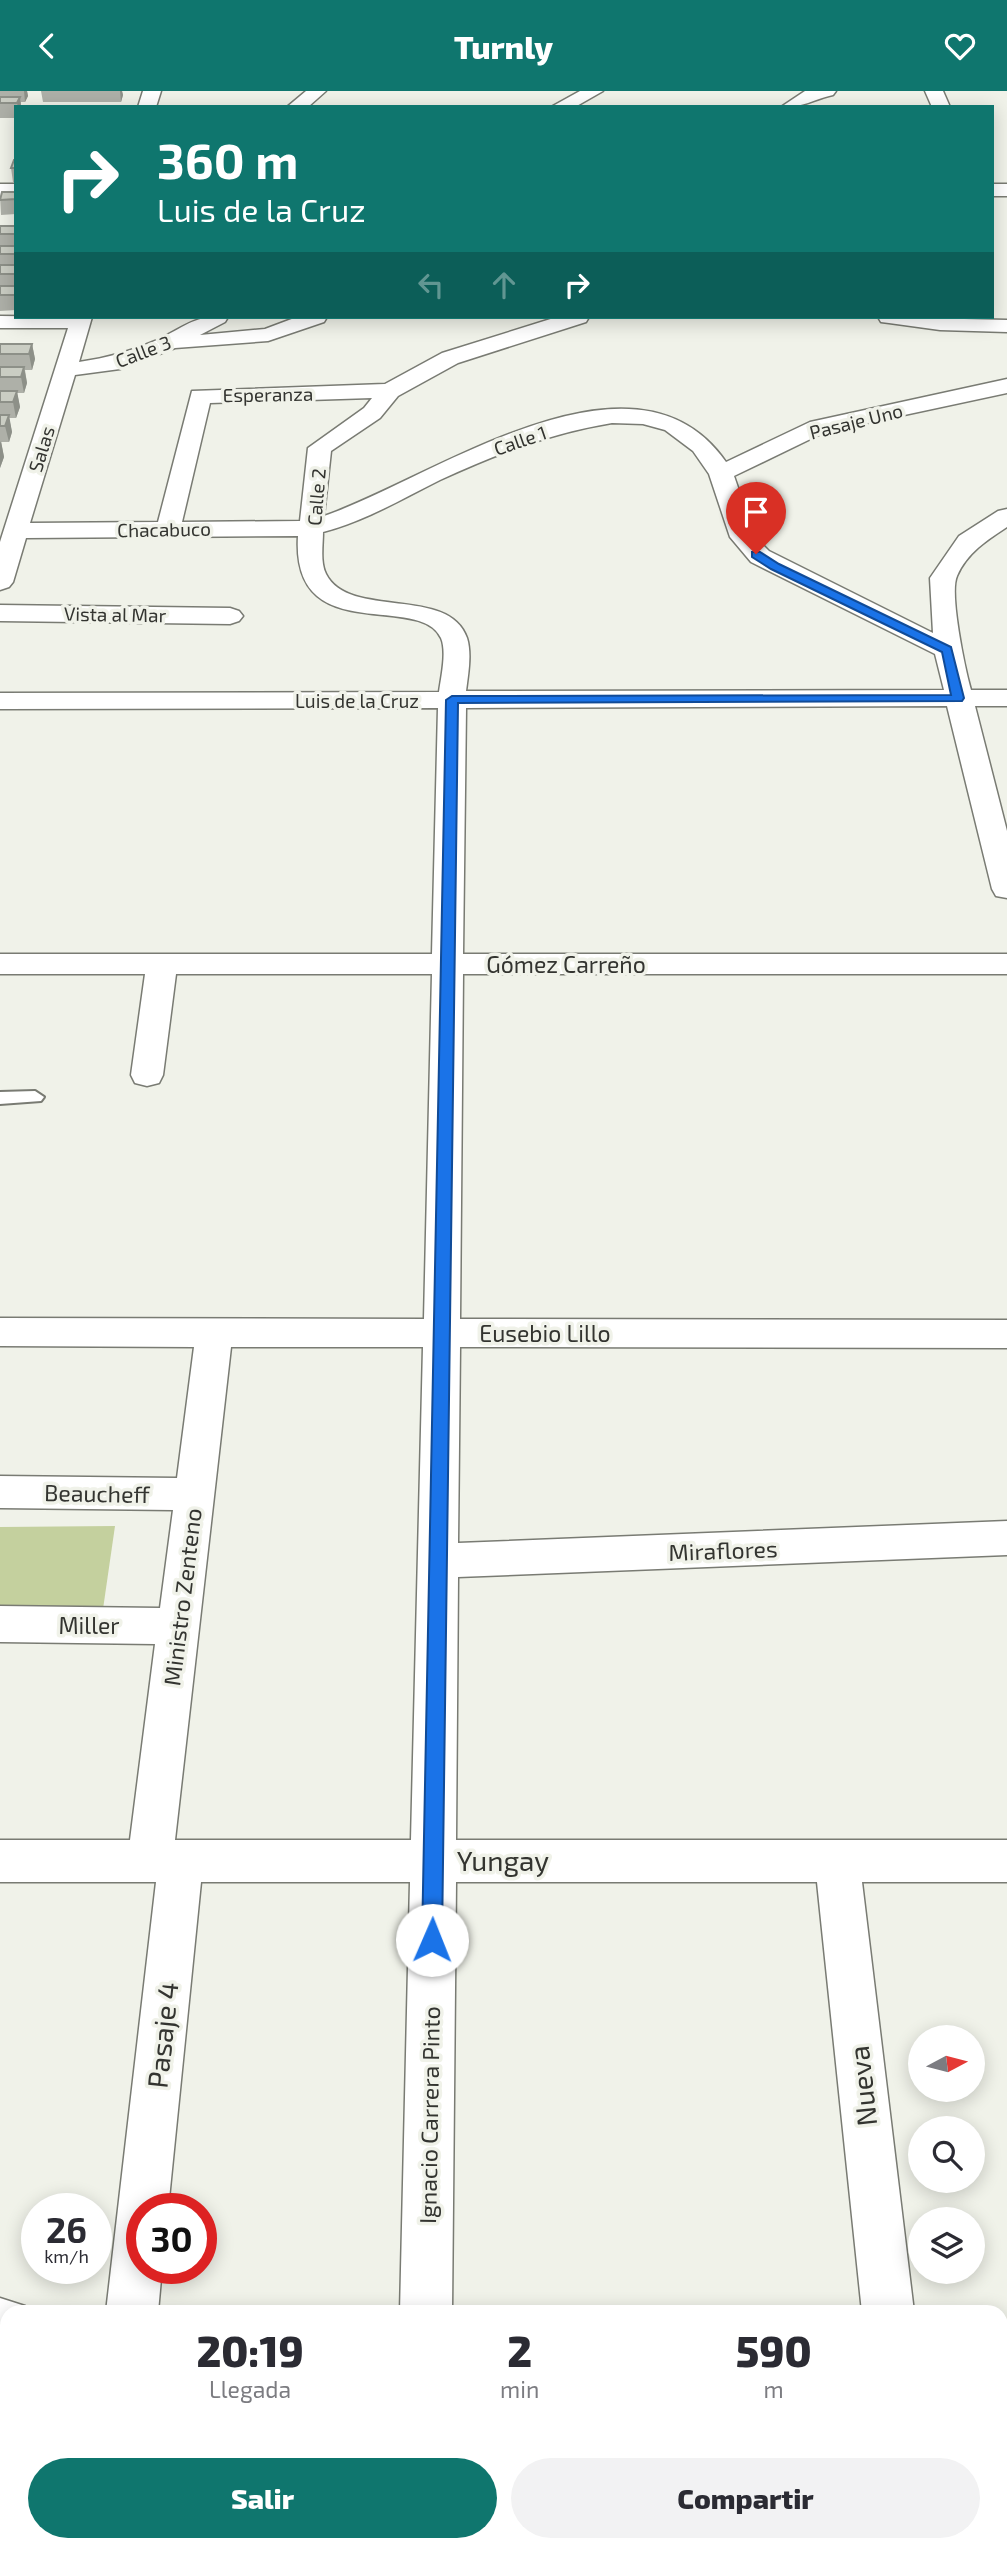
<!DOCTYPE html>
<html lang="es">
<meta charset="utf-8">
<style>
:root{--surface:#fff;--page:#f2f2f3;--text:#2b2b33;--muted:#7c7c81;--accent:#0f766e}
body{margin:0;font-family:"Exo 2",sans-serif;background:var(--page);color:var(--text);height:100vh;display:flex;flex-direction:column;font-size:26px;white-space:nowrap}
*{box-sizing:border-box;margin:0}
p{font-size:23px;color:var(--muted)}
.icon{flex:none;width:38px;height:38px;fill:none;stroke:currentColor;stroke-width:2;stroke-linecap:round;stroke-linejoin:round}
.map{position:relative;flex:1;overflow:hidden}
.side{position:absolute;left:0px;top:2214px;width:1008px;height:247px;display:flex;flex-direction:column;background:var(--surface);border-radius:21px 21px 0 0;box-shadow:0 4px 18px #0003}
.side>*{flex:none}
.hud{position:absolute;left:14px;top:14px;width:980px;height:214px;border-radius:0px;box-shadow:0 4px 18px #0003;background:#0f766e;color:#fff;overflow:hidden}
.needle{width:46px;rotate:83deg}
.buttons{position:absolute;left:908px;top:1934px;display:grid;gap:14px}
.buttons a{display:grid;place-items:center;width:77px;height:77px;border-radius:50%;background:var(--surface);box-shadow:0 4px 18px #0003;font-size:35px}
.speed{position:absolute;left:21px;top:2102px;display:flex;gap:14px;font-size:35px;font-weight:700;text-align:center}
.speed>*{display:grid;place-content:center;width:91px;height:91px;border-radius:50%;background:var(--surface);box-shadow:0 4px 18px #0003;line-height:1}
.speed small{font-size:18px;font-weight:400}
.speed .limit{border:10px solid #d22;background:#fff;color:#111}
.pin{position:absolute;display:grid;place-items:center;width:60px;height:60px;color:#fff;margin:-72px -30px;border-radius:50% 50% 50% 0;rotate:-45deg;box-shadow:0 0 7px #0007}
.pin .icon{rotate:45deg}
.me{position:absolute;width:77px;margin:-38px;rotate:1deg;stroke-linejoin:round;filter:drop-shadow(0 0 5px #0008)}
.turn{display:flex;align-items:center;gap:24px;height:147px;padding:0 28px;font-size:32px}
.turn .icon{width:91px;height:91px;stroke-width:2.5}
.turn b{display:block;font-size:49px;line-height:60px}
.lanes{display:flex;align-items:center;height:66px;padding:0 28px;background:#0003;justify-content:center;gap:35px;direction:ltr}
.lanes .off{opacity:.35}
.eta{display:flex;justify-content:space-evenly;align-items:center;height:119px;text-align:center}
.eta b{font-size:42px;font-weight:800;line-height:49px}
.button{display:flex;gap:14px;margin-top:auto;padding:14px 28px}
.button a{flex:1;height:80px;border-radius:42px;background:var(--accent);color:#fff;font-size:28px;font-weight:800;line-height:80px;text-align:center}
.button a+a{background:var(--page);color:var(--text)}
header{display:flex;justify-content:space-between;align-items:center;height:91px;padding:0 28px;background:var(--accent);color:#fff;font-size:32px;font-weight:800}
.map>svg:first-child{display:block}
.green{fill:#c4d09e}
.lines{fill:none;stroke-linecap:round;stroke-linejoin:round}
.service-casing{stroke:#797b73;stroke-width:4}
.minor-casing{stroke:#797b73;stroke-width:3}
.service{fill:#fff;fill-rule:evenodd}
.minor{fill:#fff;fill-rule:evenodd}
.wall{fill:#aeb0a8}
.shaded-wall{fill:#8d9088}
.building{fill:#cacdc3;stroke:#8d9088;stroke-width:2}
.route{fill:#1a73e8;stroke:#114b97;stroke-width:2}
.labels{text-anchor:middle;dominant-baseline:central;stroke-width:7;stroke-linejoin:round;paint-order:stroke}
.far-street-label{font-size:19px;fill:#333430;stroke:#f0f2e9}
.street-label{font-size:23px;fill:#333430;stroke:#f0f2e9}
.near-street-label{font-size:28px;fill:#333430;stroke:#f0f2e9}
</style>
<header><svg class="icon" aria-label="back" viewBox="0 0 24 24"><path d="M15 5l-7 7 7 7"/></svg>Turnly<svg class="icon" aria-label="heart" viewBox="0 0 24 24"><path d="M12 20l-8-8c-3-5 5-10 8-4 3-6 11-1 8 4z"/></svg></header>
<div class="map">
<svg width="1007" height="2459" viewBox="0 0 1007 2459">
<rect width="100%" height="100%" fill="#f0f2e9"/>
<!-- green -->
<path class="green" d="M115,1435L102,1525H0V1436Z"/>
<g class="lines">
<defs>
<path id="service" d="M35,1000L44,1006L41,1010L0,1013V1001Z"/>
<path id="minor" d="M143,0H161L156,16H138Z
M306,0H326L308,16H287Z
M580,0H603L575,16H551Z
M805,0H836L833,4C811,9 806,16 781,16Z
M925,0H943L950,16H932Z
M0,93H16V105H0Z
M992,93H1007V105H992Z
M0,225L92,226L79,271C106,267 132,260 157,249C187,235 193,224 228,226L225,231L200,244L265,238L297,226H327L324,231L268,250L175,257L120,278L75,284L30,432L158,431L192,300L385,293L442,262L557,226H589L586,231L458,272L398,305L380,327L331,360L324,425C431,389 635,239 726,371L810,331L1007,288V302L825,341L734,385L755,446L769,460L933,542L930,487L959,445L998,420L1007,418V436C987,449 967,462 957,485C949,502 965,578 971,599H1007V615H975L1007,740V807L996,805L992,798L947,615L466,617L463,863H1007V883H463L460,1228L1007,1229V1257L460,1256L458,1452L1007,1430V1464L458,1486L456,1749H1007V1791H862L914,2221H862L817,1791H456L452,2221H400L410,1791H201L168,2118H142V2177H162L158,2221H106L156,1791H0V1749H130L155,1553L0,1551V1515L160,1517L173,1419L0,1417V1385L177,1387L194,1256L0,1255V1227L424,1228L432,883H176L163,984L159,992L147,995L135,992L131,984L145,883H0V863H432L438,617L0,618V602L439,601C441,586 447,561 441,547C419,500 291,559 298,445L26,447L13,491L9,496L0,499V451L68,237H0ZM372,307L364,317L308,357L300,430L182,431L210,312ZM612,332L643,333L665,339L693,360L709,383L730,446L751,471L935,563L944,599L466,600C468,584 472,563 467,547C449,494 349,529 326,483C320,471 323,454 323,441C365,430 402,408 440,389C496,363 551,342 612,332ZM231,1256H423L411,1749H175Z
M878,226L1007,229V241L940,239L889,232L881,231Z
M0,514L230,517L239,520L243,525L239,530L230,533L0,530Z
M0,2207L25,2215L28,2221H7V2259H0Z
M394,2454H450V2459H394Z
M886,2454H942L943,2459H887Z"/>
</defs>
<!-- service casing -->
<use href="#service" class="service-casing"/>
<!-- minor casing -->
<use href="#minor" class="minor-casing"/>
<!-- service -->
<use href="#service" class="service"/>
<!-- minor -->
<use href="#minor" class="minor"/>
</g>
<!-- wall -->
<path class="wall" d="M0,0H27L28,5L25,11H21V16H16V27H0Z
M41,0H122L123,4L121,11H43Z
M16,69V91H13L11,77Z
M16,101V123L1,124L0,105Z
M0,135H16V219L0,220Z
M0,253H32L35,268L32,279H25L27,292L24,302H17L20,316L16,327H9L12,341L9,351H1L4,366L0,377Z"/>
<!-- shaded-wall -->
<path class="shaded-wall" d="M24,0H27L28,5L25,11Z
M120,0H122L123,4L121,11Z
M20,6L21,16H18L17,12Z
M32,253L35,268L32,279L29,263Z
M24,276L27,292L24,302L21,286Z
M17,300L20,316L16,327L13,311Z
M9,324L12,341L9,351L5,335Z
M1,350L4,366L0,377V352Z"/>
<!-- building -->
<path class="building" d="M0,6H20L17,12H0Z
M14,69H16V77H11Z
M2,101H16V108L0,109Z
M0,135H16V143H0Z
M0,155H16V163H0Z
M0,174H16V183H0Z
M0,195H16V204H0Z
M0,253H32L29,263H0Z
M0,276H24L21,286H0Z
M0,300H17L13,311H0Z
M0,324H9L5,335H0Z"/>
<!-- route -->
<path class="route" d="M752,461H760L779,473L951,556L964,607L962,610L458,612L442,1849L439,1856L432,1859L425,1856L422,1849L446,609L452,605L951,604L942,561L771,478L752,466Z"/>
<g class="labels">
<!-- far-street labels -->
<g class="far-street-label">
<text transform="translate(143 260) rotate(-21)">Calle 3</text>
<text transform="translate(268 303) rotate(-1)">Esperanza</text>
<text transform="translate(856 330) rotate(-14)">Pasaje Uno</text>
<text transform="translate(520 349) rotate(-19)">Calle 1</text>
<text transform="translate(41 358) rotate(-73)">Salas</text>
<text transform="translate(316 406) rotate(-85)">Calle 2</text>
<text transform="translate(164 438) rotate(-1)">Chacabuco</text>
<text transform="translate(115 523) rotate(1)">Vista al Mar</text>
<text x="357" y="609">Luis de la Cruz</text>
</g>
<!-- street labels -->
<g class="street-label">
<text x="566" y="873">Gómez Carreño</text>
<text x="545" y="1242">Eusebio Lillo</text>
<text transform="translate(97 1402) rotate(1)">Beaucheff</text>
<text transform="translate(723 1459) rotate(-2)">Miraflores</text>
<text transform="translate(182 1506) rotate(-83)">Ministro Zenteno</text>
<text x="89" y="1534">Miller</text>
<text transform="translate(429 2024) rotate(-89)">Ignacio Carrera Pinto</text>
</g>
<!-- near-street labels -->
<g class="near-street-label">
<text x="503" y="1769">Yungay</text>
<text transform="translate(162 1944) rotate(-84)">Pasaje 4</text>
<text transform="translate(862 1995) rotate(-96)">Nueva</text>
</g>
</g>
</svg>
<div class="buttons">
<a><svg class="needle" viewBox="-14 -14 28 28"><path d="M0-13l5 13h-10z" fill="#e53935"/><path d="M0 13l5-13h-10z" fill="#7c7c81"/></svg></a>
<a><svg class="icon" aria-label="search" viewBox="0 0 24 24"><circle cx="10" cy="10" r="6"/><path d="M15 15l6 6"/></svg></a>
<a><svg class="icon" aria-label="layers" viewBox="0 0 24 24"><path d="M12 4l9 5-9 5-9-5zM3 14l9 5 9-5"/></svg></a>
</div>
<div class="speed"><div>26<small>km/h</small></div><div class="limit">30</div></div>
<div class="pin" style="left:756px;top:463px;background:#d93025"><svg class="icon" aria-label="arrive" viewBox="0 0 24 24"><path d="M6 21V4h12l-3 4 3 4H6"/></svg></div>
<svg class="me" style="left:432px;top:1849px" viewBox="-20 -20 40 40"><circle r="19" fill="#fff"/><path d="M0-13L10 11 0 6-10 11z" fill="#1a73e8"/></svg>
<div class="hud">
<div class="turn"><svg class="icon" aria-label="right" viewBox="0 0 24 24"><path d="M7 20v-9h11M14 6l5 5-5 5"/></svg><div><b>360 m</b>Luis de la Cruz</div></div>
<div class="lanes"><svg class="icon off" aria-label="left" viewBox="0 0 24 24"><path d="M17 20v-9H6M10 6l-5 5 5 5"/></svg><svg class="icon off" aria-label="ahead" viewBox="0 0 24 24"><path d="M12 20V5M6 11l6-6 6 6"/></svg><svg class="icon" aria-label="right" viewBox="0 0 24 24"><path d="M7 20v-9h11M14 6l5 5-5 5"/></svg></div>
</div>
<section class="side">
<div class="eta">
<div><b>20:19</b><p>Llegada</p></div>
<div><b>2</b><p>min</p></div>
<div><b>590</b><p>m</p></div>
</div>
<div class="button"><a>Salir</a><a>Compartir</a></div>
</section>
</div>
